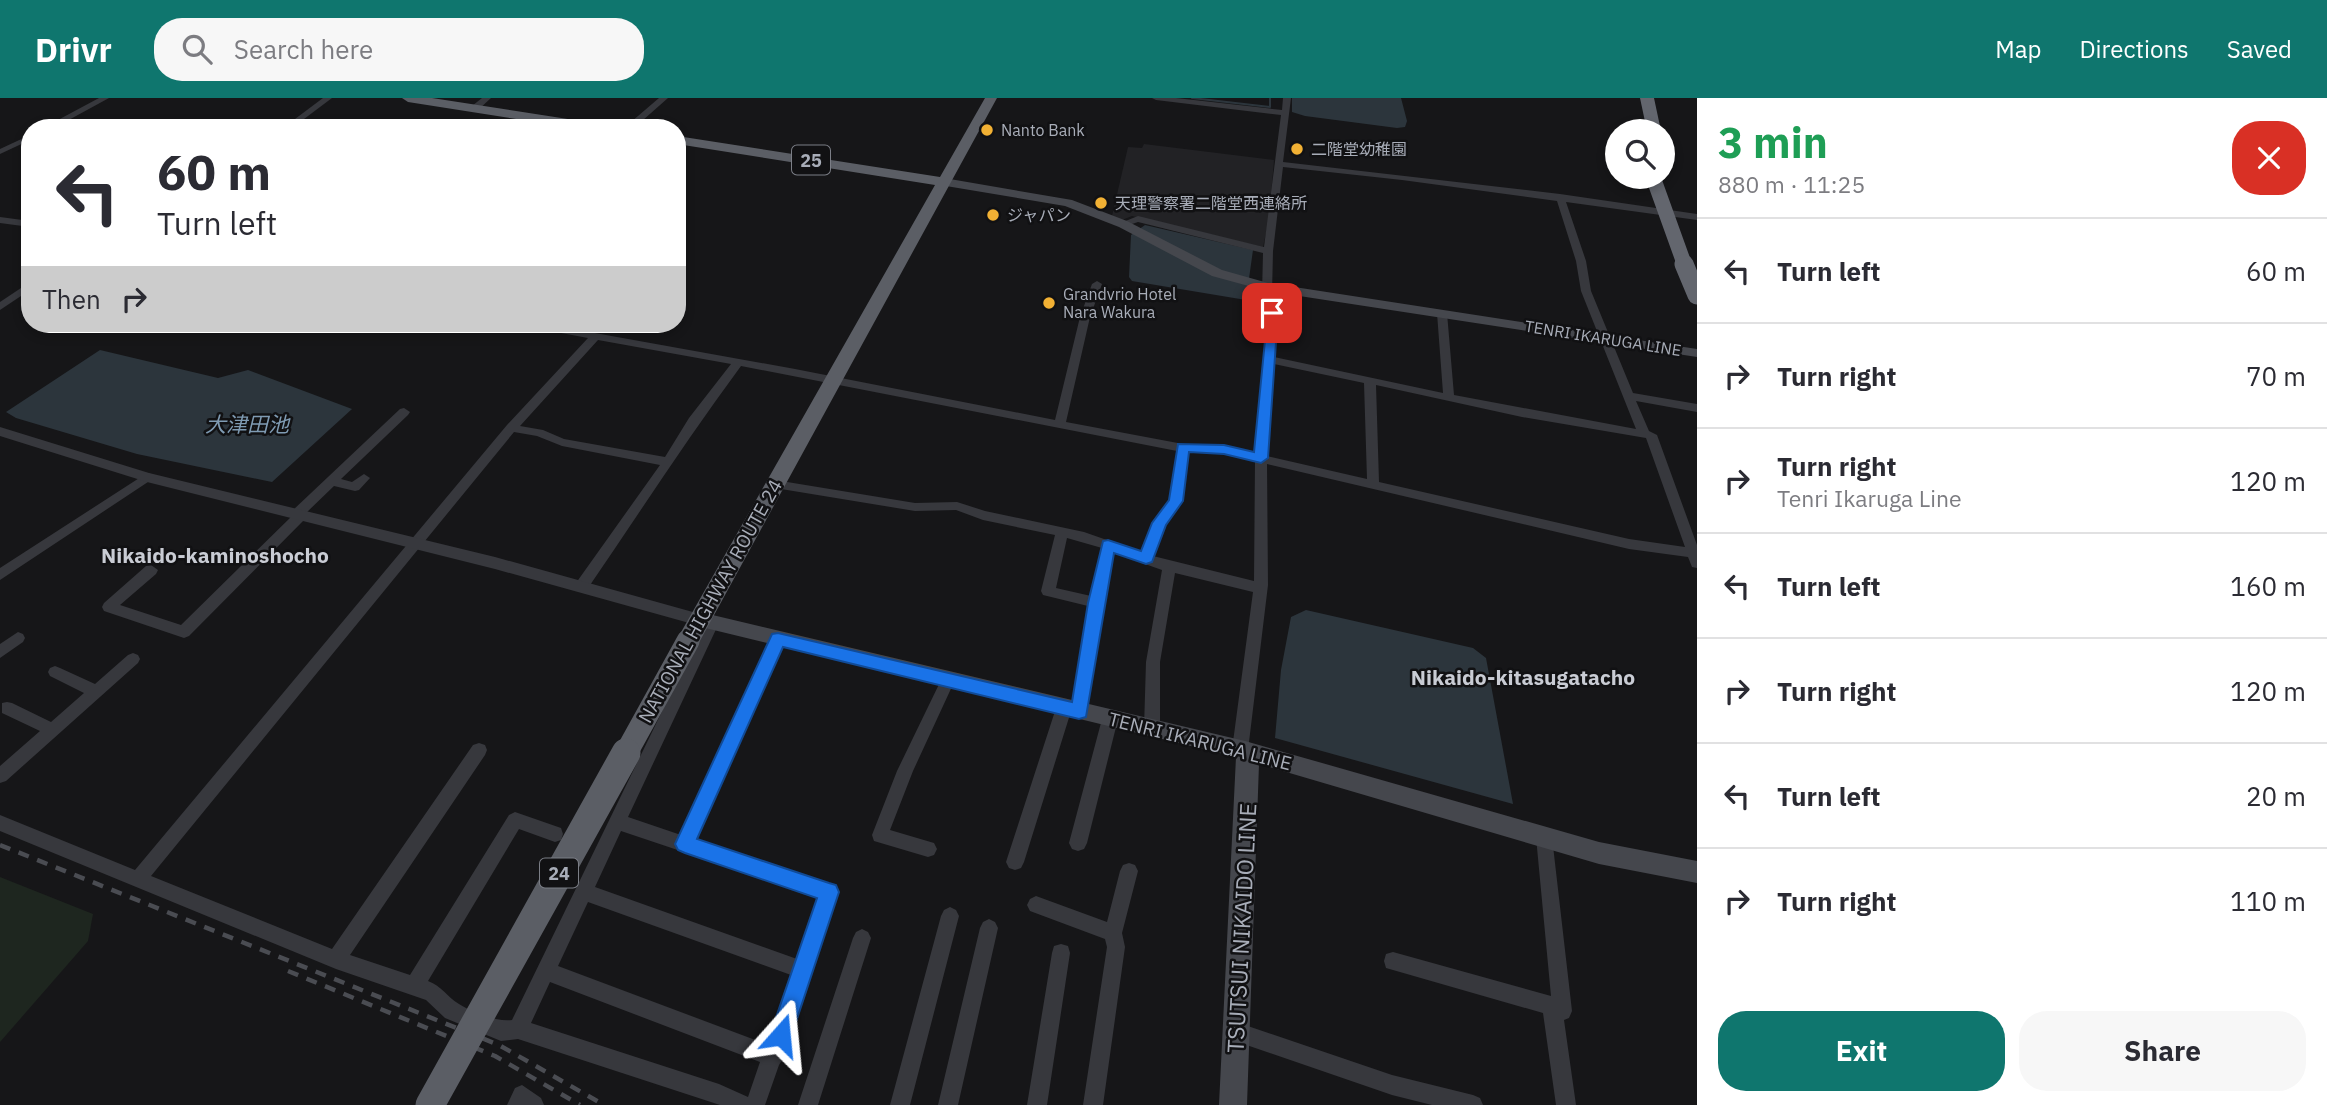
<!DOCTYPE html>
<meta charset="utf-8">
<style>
:root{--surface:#fff;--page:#f7f7f7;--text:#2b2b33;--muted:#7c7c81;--line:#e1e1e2;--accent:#0f766e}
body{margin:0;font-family:"IBM Plex Sans","Noto Sans JP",sans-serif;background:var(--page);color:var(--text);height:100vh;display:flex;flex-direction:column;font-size:26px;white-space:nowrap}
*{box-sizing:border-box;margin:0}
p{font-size:23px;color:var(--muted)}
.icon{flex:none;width:38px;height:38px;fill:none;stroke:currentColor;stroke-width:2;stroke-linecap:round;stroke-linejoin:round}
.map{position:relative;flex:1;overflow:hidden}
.drawer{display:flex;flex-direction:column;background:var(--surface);width:630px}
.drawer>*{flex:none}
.guide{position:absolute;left:21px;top:21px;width:665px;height:214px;border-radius:28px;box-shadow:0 4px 10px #0003;background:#fff;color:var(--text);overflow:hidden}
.buttons{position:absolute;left:1605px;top:21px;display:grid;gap:14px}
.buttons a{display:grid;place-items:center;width:70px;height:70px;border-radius:50%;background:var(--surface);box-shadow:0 4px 10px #0003;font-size:35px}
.pin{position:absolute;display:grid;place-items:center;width:60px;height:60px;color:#fff;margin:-30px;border-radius:14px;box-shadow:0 4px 10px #0006}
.me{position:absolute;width:77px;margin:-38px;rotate:18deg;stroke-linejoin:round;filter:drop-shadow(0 0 5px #0008)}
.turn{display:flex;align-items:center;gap:24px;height:147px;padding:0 21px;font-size:32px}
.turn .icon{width:91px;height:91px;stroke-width:2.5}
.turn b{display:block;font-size:49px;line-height:60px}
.then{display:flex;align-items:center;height:66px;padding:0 21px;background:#0003;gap:14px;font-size:26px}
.round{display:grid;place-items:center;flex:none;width:74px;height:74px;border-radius:28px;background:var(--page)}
.head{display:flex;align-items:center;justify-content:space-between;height:119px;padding:0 21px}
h1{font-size:42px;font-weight:700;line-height:52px;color:#1e9e55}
.button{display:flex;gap:14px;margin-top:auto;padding:14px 21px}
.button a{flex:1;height:80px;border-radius:28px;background:var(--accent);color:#fff;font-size:28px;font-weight:700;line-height:80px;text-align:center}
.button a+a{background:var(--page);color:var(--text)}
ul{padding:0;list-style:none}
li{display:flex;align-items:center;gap:21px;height:105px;padding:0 21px;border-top:2px solid var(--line)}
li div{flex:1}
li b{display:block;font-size:26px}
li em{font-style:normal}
header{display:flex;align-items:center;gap:42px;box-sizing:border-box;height:98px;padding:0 35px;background:var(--accent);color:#fff}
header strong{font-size:33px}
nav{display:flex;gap:38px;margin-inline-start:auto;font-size:24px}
.search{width:490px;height:63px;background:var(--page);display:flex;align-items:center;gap:18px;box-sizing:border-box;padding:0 24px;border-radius:28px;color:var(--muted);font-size:26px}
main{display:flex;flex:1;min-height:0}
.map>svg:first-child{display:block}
.built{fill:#222225}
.green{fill:#1e261f}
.water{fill:#2c353c}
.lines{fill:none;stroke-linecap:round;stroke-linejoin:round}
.stream{stroke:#2c353c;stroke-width:2}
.minor{fill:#37383d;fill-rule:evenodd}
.tertiary{fill:#37383d;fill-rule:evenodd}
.secondary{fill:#45474d;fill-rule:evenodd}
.trunk{fill:#5b5e65;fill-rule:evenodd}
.motorway{fill:#63666e;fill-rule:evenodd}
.rail{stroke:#4a4c52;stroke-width:4.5;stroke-dasharray:11 9;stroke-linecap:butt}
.trunk-bridge-far1{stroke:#5b5e65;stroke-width:23}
.trunk-bridge{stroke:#5b5e65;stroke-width:29}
.motorway-bridge-far1{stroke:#63666e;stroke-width:15}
.motorway-bridge{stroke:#63666e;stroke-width:19}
.route{fill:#1a73e8;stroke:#114b97;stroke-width:2}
.poi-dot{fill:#f2b134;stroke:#111113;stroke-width:2.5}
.labels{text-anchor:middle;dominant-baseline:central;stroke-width:5;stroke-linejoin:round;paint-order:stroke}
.far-poi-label{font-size:16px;fill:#a8adb8;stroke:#111113;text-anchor:start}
.far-street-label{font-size:16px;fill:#a8adb8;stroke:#111113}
.shield{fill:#111113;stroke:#7b7e86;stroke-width:2}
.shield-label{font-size:18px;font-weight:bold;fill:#a8adb8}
.street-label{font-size:19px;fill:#a8adb8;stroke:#111113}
.water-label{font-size:21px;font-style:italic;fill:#7f9bb3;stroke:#111113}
.neighbourhood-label{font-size:21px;font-weight:bold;fill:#c9ccd4;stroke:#111113}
.near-street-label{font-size:23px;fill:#a8adb8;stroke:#111113}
</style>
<header>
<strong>Drivr</strong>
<div class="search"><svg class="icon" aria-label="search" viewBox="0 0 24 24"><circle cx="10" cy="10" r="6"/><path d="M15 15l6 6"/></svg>Search here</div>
<nav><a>Map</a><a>Directions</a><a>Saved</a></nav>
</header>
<main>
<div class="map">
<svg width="1697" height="1007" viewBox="0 0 1697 1007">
<rect width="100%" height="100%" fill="#161618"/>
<!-- built -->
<path class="built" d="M1144,46L1274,62L1269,121L1263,149L1132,118L1122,122L1112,118L1128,49L1142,50Z"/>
<!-- green -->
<path class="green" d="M0,779L93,816L88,843L0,944Z"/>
<!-- water -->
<path class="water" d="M1292,0H1401L1407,23L1405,29L1397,30L1305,18L1292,14Z
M1145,127L1253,152L1246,202L1132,183L1129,179L1131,137Z
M100,252L218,280L248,272L352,311L272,384L137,356L16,320L6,314Z
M1306,512L1473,550L1486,560L1513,706L1275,640L1281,572L1291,519Z"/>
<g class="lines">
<!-- stream -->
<path class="stream" d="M1192,0L1270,9V0"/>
<!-- minor -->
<path class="minor" d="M99,0H109L54,30H43Z
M323,0H332L292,30H283Z
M482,0H491L478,12H472V8Z
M1152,0H1176L1282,12L1283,0H1291L1283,64L1560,96L1697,116V122L1566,104L1586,163L1591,193L1633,295L1697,306V314L1636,303L1649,333L1657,337L1697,447V470L1692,469L1688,459L1629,451L1267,366L1268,487L1249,644L1253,652L1251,657L1245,659L1239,657L1233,644L1253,494L1175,475L1160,564V630L1158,635L1152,637L1146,635L1144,630L1146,564L1162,472L1114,455L1103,505L1087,614L1084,619L1079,620L1074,619L1071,614L1088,508L1043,497L1041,493L1055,437L983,422L956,412L915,413L775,390L769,386L775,382L915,405L957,404L985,413L1084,434L1141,454L1152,425L1170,402L1177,353L741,268C687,341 638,417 586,493H576L574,489L576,485L660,367L562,348L537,338L514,334L151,778L332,851L473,647L479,645L485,647L487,652L485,657L350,857L410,877L509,717L515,714L561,730L563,736L561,742L555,744L519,731L428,883C442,888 447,899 459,906C473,915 496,924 512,922L707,521H717L719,525L628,719L681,737L771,541L773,537H783L785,541L696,742L829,785L835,788L838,794L783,956L784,959L779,967L765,1007H720L518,941L501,943L445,920L426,902L336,871L0,733V717L135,772L507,327L588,240L529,229L524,226H545L795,271L1055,322L1080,219L1092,186L1097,183L1102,186L1090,219L1066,324L1183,346L1224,347L1255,355L1267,215L1262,196L1263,155L1138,124L1123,129L1118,126L1138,118L1264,149L1281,17L1156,2ZM1283,69L1402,82L1557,103L1576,163L1581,193L1636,331L1454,297L1447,215L1442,212L1437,215L1443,295L1274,259L1277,215L1272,196L1273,153ZM598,242L731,266L689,320L665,359L564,341L543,332L520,328ZM1274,266L1364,285L1367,381L1267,358ZM1376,287L1522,319L1646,340L1685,449L1629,441L1379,384ZM1189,354L1224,355L1255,363L1254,483L1153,458L1165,426L1182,403ZM1067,440L1102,450L1091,498L1056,490ZM621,733L818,799L797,861L595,789ZM588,804L791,877L766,946L558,868ZM550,884L760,964L748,999L719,986L531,925Z
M30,37V42L0,56V51Z
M0,119L30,123V129L0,125Z
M30,184V192L0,212V204Z
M404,310L410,314L408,317L341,381L352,384L364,376L370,380L359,392L355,393L334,388L306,415V420L189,538L184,540L104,513L102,509L104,505L146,468L151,467L158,472L156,476L120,507L181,527L292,418V413L400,311Z
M147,375L151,376L153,379L151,382L0,482V470Z
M18,534L23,536L25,540L23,544L0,560V546Z
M133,555L138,557L140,561L138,565L6,683L0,685V668L40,633L2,615V605L7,604L12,605L51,624L84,595L50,578L48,574L50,570L55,568L60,570L95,586L128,557Z
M948,576L953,578L955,582L913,673L890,732L934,745L937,751L934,757L928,759L874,743L872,737L897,673L943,578Z
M1064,604L1069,605L1072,610L1024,764L1021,770L1015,772L1009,770L1006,764L1056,610L1059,605Z
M1110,614L1115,616L1118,621L1087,745L1084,751L1078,753L1072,751L1069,745L1102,621L1105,616Z
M1544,731L1550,733L1552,739L1572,913L1569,920L1564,922L1576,1007H1556L1543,915L1393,872L1386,870L1384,863L1386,856L1393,854L1551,898L1536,739L1538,733Z
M1129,765L1135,767L1138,773L1122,835L1125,849L1103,1007H1083L1107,849L1105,841L1030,813L1027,807L1030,801L1036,798L1107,824L1120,773L1123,767Z
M950,809L956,812L959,818L910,1007H890L941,818L944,812Z
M989,821L995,824L998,830L958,1007H938L980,830L983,824Z
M862,831L868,834L871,840L818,1007H798L853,840L856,834Z
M1061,846L1068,848L1070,855L1047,1007H1027L1052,855L1054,848Z
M1236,924L1392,977L1473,997L1480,1000L1483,1007H1432L1392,997L1229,941L1226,934L1229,927Z
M522,987L541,1000L544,1007H507L515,990Z"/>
<!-- tertiary -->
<path class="tertiary" d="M659,0H668L634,30H624Z
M0,329L149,375L495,459L700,516L706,518L708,522L706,526L700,528L495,471L147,384L0,338Z"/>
<!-- secondary -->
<path class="secondary" d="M944,80L1072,102L1127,123L1222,172L1268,185L1697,251V259L1267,193L1212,178L1119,129L1065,108L940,87V81Z
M700,514L1245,643L1599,744L1697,763V785L1599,766L1259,666L1247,1007H1219L1236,659L693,527L690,522L693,517Z"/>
<!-- trunk -->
<path class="trunk" d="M402,0H432L600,26L606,30H574L408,4Z
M985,0H997L696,550L688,552L680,550L676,543L680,536L935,87L677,46V38L940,79Z"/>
<!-- motorway -->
<path class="motorway" d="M1640,0H1654L1661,33H1647Z"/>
<!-- rail -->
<path class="rail" d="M0,747L499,947L604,1007
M288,873L495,958L580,1007"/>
<!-- trunk-bridge-far1 -->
<path class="trunk-bridge-far1" d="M625,657L688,543"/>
<!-- trunk-bridge -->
<path class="trunk-bridge" d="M430,1007L626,655"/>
<!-- motorway-bridge-far1 -->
<path class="motorway-bridge-far1" d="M1653,79L1685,168"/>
<!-- motorway-bridge -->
<path class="motorway-bridge" d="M1684,166L1697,197"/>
</g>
<!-- route -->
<path class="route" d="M1268,212L1278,215L1268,360L1261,365L1224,356L1189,354L1183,403L1166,427L1152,464L1146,466L1114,455L1086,619L1079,621L783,549L697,741L829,785L836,787L839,794L789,945L781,948L773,945L770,937L817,800L685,755L678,752L675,746L772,536L778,535L1072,604L1088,505L1103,443L1108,442L1141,453L1152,425L1169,402L1178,346L1224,347L1254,354Z"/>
<!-- markers -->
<g class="poi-dot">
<circle cx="987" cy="32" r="7"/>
<circle cx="1297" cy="51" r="7"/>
<circle cx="1101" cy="105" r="7"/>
<circle cx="993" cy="117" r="7"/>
<circle cx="1049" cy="205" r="7"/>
</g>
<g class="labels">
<!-- far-poi labels -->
<g class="far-poi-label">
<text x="1001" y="32">Nanto Bank</text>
<text x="1311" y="51">二階堂幼稚園</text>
<text x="1115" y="105">天理警察署二階堂西連絡所</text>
<text x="1007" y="117">ジャパン</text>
<text x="1063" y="196">Grandvrio Hotel<tspan x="1063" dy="18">Nara Wakura</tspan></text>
</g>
<!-- far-street labels -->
<g class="far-street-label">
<text transform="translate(1603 240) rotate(9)">TENRI IKARUGA LINE</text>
</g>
<!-- shield labels -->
<g class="shield">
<rect x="792" y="47.5" width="38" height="29" rx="5"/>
<rect x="540" y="760.5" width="38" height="29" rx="5"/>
</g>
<g class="shield-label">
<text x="811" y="62">25</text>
<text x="559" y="775">24</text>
</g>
<!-- street labels -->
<g class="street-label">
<text transform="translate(710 503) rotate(-61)">NATIONAL HIGHWAY ROUTE 24</text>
<text transform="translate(1200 643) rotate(14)">TENRI IKARUGA LINE</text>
</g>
<!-- water labels -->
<g class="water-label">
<text x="247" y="326">大津田池</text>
</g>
<!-- neighbourhood labels -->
<g class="neighbourhood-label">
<text x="215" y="457">Nikaido-kaminoshocho</text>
<text x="1523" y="579">Nikaido-kitasugatacho</text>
</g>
<!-- near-street labels -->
<g class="near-street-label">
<text transform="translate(1241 830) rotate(-87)">TSUTSUI NIKAIDO LINE</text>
</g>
</g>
</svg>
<div class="buttons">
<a><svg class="icon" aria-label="search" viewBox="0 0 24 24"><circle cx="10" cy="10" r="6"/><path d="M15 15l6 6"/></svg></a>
</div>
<div class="pin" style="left:1272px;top:215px;background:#d93025"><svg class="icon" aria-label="arrive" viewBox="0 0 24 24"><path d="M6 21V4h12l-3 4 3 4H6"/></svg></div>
<svg class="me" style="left:781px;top:937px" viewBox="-20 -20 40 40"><path d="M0-17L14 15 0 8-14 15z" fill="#1a73e8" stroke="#fff" stroke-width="4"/></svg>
<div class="guide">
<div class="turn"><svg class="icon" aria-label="left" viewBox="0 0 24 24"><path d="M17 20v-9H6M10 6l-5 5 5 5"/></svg><div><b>60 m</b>Turn left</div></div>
<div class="then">Then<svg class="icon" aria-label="right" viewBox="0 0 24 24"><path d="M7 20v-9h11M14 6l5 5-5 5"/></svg></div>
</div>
</div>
<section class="drawer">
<div class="head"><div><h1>3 min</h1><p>880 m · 11:25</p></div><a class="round" style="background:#d93025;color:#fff"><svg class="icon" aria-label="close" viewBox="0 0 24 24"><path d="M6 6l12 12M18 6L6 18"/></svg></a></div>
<ul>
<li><svg class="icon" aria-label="left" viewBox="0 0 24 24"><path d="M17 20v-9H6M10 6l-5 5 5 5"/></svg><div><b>Turn left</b></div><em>60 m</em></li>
<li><svg class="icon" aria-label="right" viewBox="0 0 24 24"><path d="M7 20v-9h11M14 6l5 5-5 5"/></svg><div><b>Turn right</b></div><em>70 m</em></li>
<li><svg class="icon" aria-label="right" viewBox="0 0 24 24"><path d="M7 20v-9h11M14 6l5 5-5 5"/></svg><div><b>Turn right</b><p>Tenri Ikaruga Line</p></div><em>120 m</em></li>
<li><svg class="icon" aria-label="left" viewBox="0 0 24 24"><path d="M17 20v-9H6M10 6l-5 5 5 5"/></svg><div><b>Turn left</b></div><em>160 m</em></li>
<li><svg class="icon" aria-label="right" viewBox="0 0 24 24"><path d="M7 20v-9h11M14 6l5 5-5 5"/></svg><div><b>Turn right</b></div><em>120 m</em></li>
<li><svg class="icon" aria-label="left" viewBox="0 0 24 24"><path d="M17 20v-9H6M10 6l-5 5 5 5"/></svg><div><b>Turn left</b></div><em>20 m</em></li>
<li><svg class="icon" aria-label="right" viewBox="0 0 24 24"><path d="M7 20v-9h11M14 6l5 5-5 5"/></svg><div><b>Turn right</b></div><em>110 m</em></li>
</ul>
<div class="button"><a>Exit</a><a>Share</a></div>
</section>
</main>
